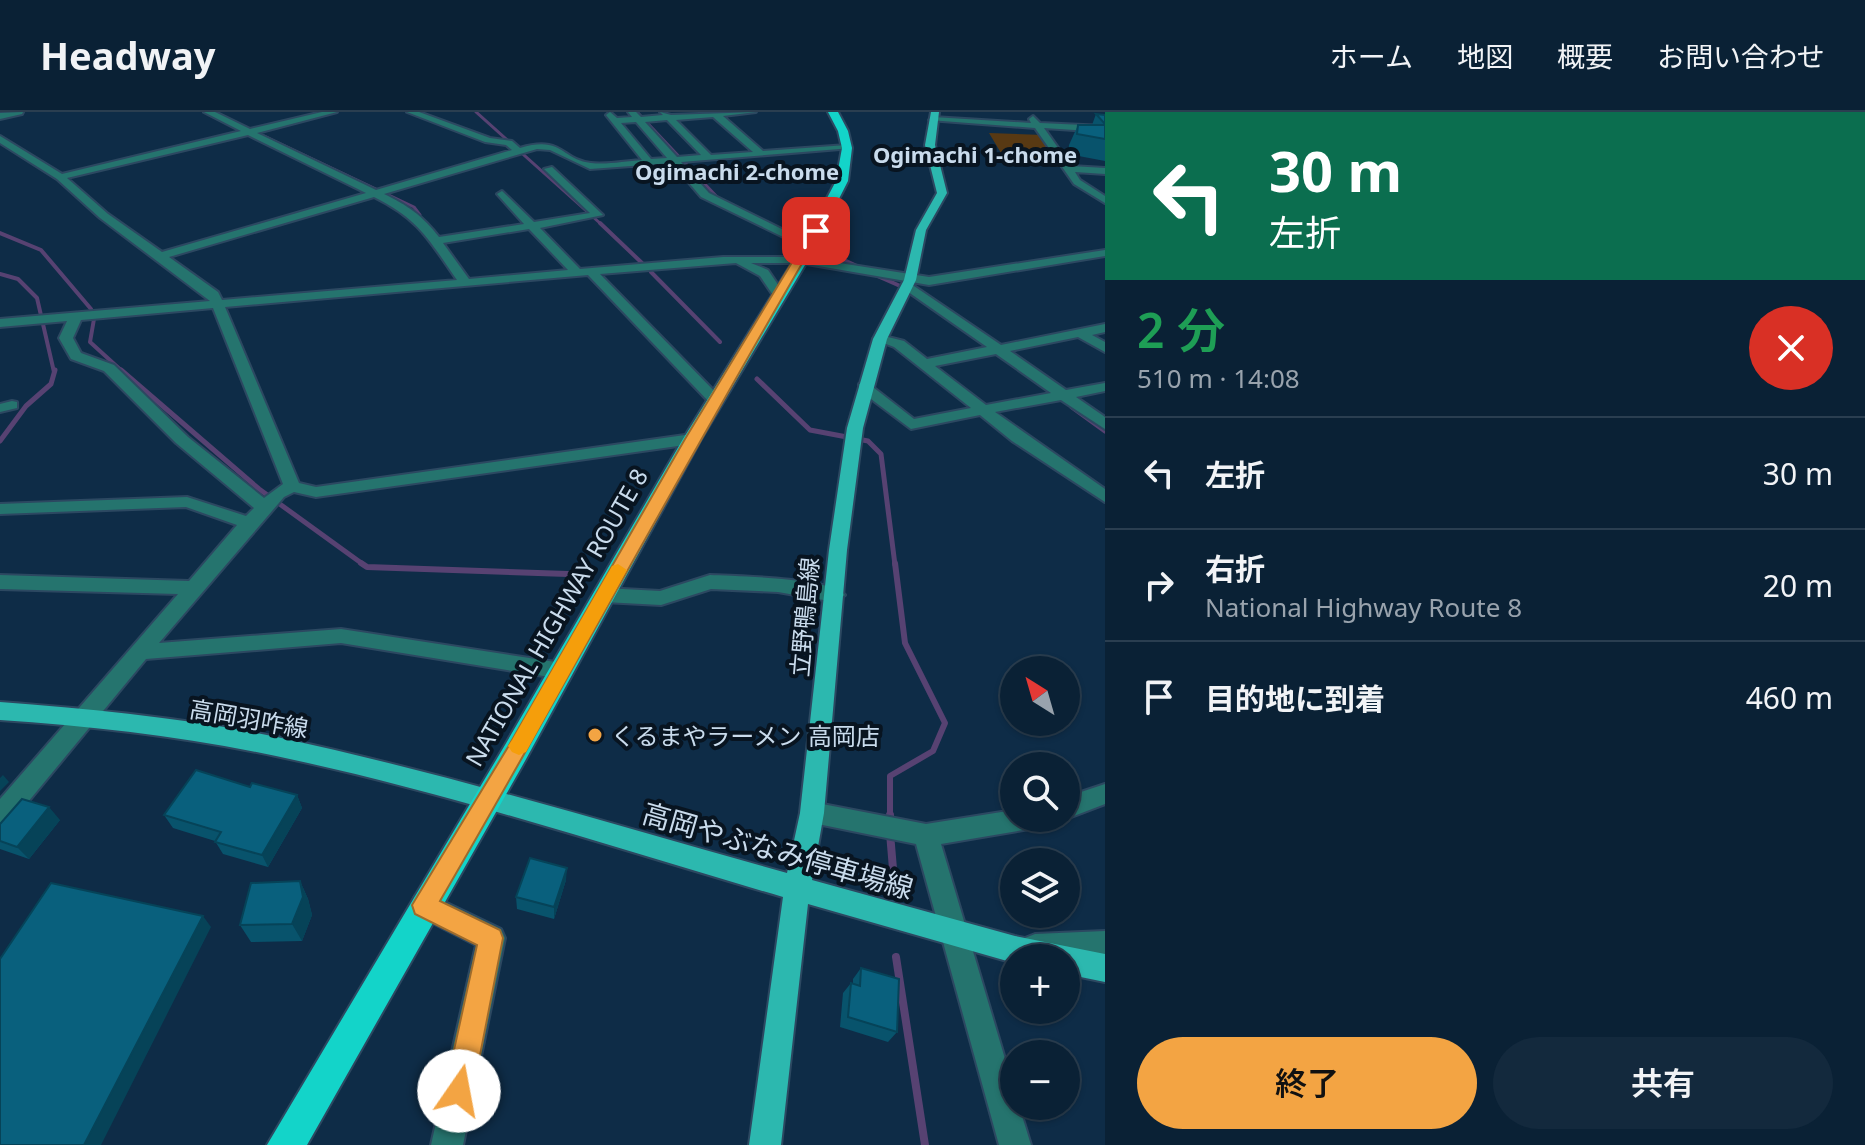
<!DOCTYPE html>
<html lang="ja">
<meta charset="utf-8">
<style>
:root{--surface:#0a2135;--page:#13293d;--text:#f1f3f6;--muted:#99a3ad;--line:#2a3e50;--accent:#f3a443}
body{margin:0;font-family:"Noto Sans","Noto Sans JP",sans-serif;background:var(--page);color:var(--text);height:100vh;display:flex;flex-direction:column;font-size:30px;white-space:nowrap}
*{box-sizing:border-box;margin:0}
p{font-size:26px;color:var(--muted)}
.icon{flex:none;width:44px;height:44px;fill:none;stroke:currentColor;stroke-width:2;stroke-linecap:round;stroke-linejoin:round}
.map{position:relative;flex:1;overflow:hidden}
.details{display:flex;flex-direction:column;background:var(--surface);width:760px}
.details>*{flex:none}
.hud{background:#0b6e4f;color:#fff;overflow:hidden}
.needle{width:52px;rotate:323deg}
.controls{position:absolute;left:1000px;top:544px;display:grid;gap:16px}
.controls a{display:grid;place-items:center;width:80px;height:80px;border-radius:50%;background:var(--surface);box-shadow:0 2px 6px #0004,0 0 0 2px var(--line);font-size:40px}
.pin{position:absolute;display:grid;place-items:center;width:68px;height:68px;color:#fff;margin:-34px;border-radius:16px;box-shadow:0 4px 12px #0006}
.me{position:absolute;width:88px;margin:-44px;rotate:12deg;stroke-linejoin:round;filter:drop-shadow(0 0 6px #0008)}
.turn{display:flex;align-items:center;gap:28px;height:168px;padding:0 32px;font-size:36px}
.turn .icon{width:104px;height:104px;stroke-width:2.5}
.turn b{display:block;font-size:56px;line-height:68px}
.round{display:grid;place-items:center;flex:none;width:84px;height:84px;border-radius:42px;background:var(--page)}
.summary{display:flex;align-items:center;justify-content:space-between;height:136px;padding:0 32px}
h1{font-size:48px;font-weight:600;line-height:60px;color:#1e9e55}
.cta{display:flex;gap:16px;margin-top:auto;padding:16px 32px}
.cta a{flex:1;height:92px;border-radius:48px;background:var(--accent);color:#111;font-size:32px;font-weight:600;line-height:92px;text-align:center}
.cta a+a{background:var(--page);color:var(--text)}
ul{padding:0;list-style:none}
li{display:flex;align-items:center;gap:24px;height:112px;padding:0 32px;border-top:2px solid var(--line)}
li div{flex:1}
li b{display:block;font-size:30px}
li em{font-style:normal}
header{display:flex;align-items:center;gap:48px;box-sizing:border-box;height:112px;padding:0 40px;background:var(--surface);border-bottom:2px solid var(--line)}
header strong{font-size:38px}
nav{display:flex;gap:44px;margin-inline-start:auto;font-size:28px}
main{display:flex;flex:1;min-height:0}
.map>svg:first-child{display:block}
.green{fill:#583913}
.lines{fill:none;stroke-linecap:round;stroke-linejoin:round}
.stream-far4{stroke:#574272;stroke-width:3}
.stream-far3{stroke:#574272;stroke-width:4}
.stream-far2{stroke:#574272;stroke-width:5}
.stream-far1{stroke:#574272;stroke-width:6}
.stream{stroke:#574272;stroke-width:8}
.minor-casing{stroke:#2c4861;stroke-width:4}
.major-casing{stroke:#2c4861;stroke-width:4}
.highway-casing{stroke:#2c4861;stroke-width:4}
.minor{fill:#25746e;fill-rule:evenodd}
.major{fill:#2cb8af;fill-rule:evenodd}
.highway{fill:#13d4c9;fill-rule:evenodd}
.wall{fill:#08536c}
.shaded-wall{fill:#064358}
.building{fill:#09607d;stroke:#064358;stroke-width:2}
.route{fill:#f3a443;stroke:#9e6b2c;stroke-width:2}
.slow{fill:#f59e0b}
.poi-dot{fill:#f3a443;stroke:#081420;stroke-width:3}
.labels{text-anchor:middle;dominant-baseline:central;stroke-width:8;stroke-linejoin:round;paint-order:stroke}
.far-neighbourhood-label{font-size:22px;font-weight:bold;fill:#c9dbec;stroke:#081420}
.street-label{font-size:24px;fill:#c9dbec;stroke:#081420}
.poi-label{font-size:24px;fill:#c9dbec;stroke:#081420;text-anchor:start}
.near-street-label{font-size:28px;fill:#c9dbec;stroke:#081420}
</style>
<header>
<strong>Headway</strong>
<nav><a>ホーム</a><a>地図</a><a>概要</a><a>お問い合わせ</a></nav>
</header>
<main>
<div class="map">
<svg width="1105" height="1033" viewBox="0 0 1105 1033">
<rect width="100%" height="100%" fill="#0e2c47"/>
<!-- green -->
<path class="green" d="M989,21L1043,23L1067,55L1007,51Z"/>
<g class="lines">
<!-- stream-far4 -->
<path class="stream-far4" d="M476,0L602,113
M637,0L719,87
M253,19L414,95L420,103"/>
<!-- stream-far3 -->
<path class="stream-far3" d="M600,111L642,151
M0,121L41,138L91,197
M808,131L863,157
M651,160L720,230
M0,162L18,167L37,186L54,260
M873,162L907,177
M94,207L90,230L123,260"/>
<!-- stream-far2 -->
<path class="stream-far2" d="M121,258L259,377L364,453
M757,267L810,318L868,329L881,342L895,453
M1072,295L1105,319
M0,329L26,294L51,272L55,258"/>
<!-- stream-far1 -->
<path class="stream-far1" d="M361,451L367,455L568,462
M890,705V664L933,639L945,611L905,531L895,451"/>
<!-- stream -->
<path class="stream" d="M890,703V710
M890,721L893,757
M896,845L925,1033"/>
<defs>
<path id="minor" d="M23,0L22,2L0,7V1Z
M204,0H215L250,17L322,0H337L257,21L376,78L512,38L506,33L485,30L407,0H419L490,26L512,29L520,36C563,23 561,48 591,51C607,53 626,49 642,48L606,3L610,0L617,6L632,5L628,0H636L641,5L663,3L660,0L671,3L756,0L723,4L763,39L847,33L852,36L681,50L709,81L812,132L814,134L808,137L701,85L672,51L590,57L550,38L537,37L384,82C407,93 423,104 439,125L524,112L497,82L502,79L534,110L590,101L544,57L552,55L603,103L540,116L580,157L723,145H801L929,165L1105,138V144L929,173L801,151H751L768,158L785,183L779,187L775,186L760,164L736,151L600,162L720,285V291H710L588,163L225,195L299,371L316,375L692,322L700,327L692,332L316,385L294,380L284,385L159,531L341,517L562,551L569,553L572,559L569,565L562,567L341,531L146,547L9,713L0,716V687L178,482L0,477V463L189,469L237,413L186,395L0,402V392L187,385L246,404L254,396L176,331L104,259L71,247L59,226L67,209L0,215V207L210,189L100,106L57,67L0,31V24L62,62L241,19ZM713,5L753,40L711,43L676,8ZM667,8L701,43L677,45L645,10ZM636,10L667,46L651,47L621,11ZM248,23L366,81L162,140L108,102L67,66ZM374,85C419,107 429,128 457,168L222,188L218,180L169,145ZM529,117L568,158L469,167L443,131ZM213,196L283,372L264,386L188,325L114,253L81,241L73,226L81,208Z
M1033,4L1040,11L1105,14V20L1044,16L1071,54L1105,56V62L1075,60L1080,68L1105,84V91L1074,72L1035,16L929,8L933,5L1031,11L1029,7Z
M908,170L1001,233L1105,212V220L1092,223L1105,230V240L1078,225L1010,239L1066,278L1105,271V279L1076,285L1105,305V317L1061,288L995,300L1105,377V390L1012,329L980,303L911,317L859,278V272H869L914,307L971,296L894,235L873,227L880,223L904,229L927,247L987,235L904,177L902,174ZM996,242L1051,281L986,293L935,254Z
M12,289L17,290V296L0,300V292Z
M710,463C734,464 833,466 845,483L835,490L778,480L711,477L661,493L604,490L594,483L604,476L660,479Z
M1105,672V692L1066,707L1064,706L1066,685Z
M812,690L926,712L1014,698V706H1041L1038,714L1029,717L941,732L1014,977V994H1019L1031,1033H999L916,732L803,709L800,701L803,693Z
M424,780L501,817L505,826L463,1033H431L476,833L415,802L411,793L415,784Z
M1105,819V845L1026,846L1021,836L1025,826L1035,822Z"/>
<path id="major" d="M931,0H939L935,33L947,81L926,118L916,168L887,227L863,316L847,438L824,701L812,768L1015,824L1105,842V870L1066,862V846H1014V851L808,792L781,1033H749L783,785C615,736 447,680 276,644C186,625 92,614 0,608V590C92,597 186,606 277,625C449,662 618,714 787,761L800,701L829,438L847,316L873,227L904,168L916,118L937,81L925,33Z"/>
<path id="highway" d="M828,0H838L848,19L852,36L848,69L808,148L701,327L525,649L307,1033H267L505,633L683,327L794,148L836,69L842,36L838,19Z"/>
</defs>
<!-- minor casing -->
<use href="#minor" class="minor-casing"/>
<!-- major casing -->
<use href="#major" class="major-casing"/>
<!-- highway casing -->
<use href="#highway" class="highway-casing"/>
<!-- minor -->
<use href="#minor" class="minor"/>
<!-- major -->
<use href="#major" class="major"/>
<!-- highway -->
<use href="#highway" class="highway"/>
</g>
<!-- wall -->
<path class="wall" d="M1096,2L1105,3V49L1068,42L1069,33L1078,13H1092Z
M250,675L297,683L302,696L268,755L223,742L215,729L173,716L164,703Z
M60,708L29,747L0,737V712Z
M566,768L554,807L517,797L516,785Z
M300,769L308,787L312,803L302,829L251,830L240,813Z
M861,856L897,920L888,930L840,915L843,881L851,871H853V867Z"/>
<!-- shaded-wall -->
<path class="shaded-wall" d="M3,663L9,670L0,679V666Z
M297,683L302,696L268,755L262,743Z
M49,695L60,708L29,747L17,735Z
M567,756L566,768L554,807V795Z
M300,769L308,787L312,803L302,829L292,812Z
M203,804L211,815L101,1033H84Z"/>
<!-- building -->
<path class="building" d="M1096,2L1105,3V12Z
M1078,13H1105V27L1077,22Z
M196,658L250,675L252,671L297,683L262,743L215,730L221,720L164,703Z
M22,687L49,695L17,735L0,729V712Z
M530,746L567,756L554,795L516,785Z
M300,769L303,785L292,812L240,813L251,771Z
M51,771L203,804L84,1033H0V847Z
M861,856L899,867L897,920L848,905L851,871L860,874Z"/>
<!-- route -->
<path class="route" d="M816,116L821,119C691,341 569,567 440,789L500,818L503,826L473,979L469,989L459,993L449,989L445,979L477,833L415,802L412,793L508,635L685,327L811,119Z"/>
<!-- slow -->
<path class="slow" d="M618,452L627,458L526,640L519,643L512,640L508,634L512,628L612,454Z"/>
<!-- markers -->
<circle class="poi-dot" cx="595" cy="623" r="8"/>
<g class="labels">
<!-- far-neighbourhood labels -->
<g class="far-neighbourhood-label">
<text x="975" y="42">Ogimachi 1-chome</text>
<text x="737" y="59">Ogimachi 2-chome</text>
</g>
<!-- street labels -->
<g class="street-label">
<text transform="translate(556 505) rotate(-60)">NATIONAL HIGHWAY ROUTE 8</text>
<text transform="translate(804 505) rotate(-85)">立野鴨島線</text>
<text transform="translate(249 606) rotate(10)">高岡羽咋線</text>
</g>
<!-- poi labels -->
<g class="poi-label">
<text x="611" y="623">くるまやラーメン 高岡店</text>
</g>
<!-- near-street labels -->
<g class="near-street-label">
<text transform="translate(778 738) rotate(16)">高岡やぶなみ停車場線</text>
</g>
</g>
</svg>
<div class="controls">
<a><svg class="needle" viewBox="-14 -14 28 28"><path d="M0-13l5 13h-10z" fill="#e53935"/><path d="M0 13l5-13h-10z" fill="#99a3ad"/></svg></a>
<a><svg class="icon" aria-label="search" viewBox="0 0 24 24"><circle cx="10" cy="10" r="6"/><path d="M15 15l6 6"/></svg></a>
<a><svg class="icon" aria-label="layers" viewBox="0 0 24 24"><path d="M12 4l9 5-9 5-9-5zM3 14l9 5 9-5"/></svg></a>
<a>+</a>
<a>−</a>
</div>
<div class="pin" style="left:816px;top:119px;background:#d93025"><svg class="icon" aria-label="arrive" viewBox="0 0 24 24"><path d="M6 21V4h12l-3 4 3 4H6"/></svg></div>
<svg class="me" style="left:459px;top:979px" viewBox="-20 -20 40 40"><circle r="19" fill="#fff"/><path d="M0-13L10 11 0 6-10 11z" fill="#f3a443"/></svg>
</div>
<section class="details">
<div class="hud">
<div class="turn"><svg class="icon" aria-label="left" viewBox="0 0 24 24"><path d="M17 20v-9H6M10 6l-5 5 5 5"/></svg><div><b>30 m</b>左折</div></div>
</div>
<div class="summary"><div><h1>2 分</h1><p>510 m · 14:08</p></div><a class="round" style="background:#d93025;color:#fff"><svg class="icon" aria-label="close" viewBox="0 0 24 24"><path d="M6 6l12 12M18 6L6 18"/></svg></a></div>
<ul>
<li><svg class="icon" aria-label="left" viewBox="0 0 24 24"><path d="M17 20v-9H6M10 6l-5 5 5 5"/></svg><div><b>左折</b></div><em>30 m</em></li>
<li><svg class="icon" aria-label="right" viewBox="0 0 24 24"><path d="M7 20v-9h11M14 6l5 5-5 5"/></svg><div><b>右折</b><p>National Highway Route 8</p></div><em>20 m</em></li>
<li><svg class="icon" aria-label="arrive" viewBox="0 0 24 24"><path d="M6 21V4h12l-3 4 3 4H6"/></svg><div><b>目的地に到着</b></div><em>460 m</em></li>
</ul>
<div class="cta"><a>終了</a><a>共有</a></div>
</section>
</main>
